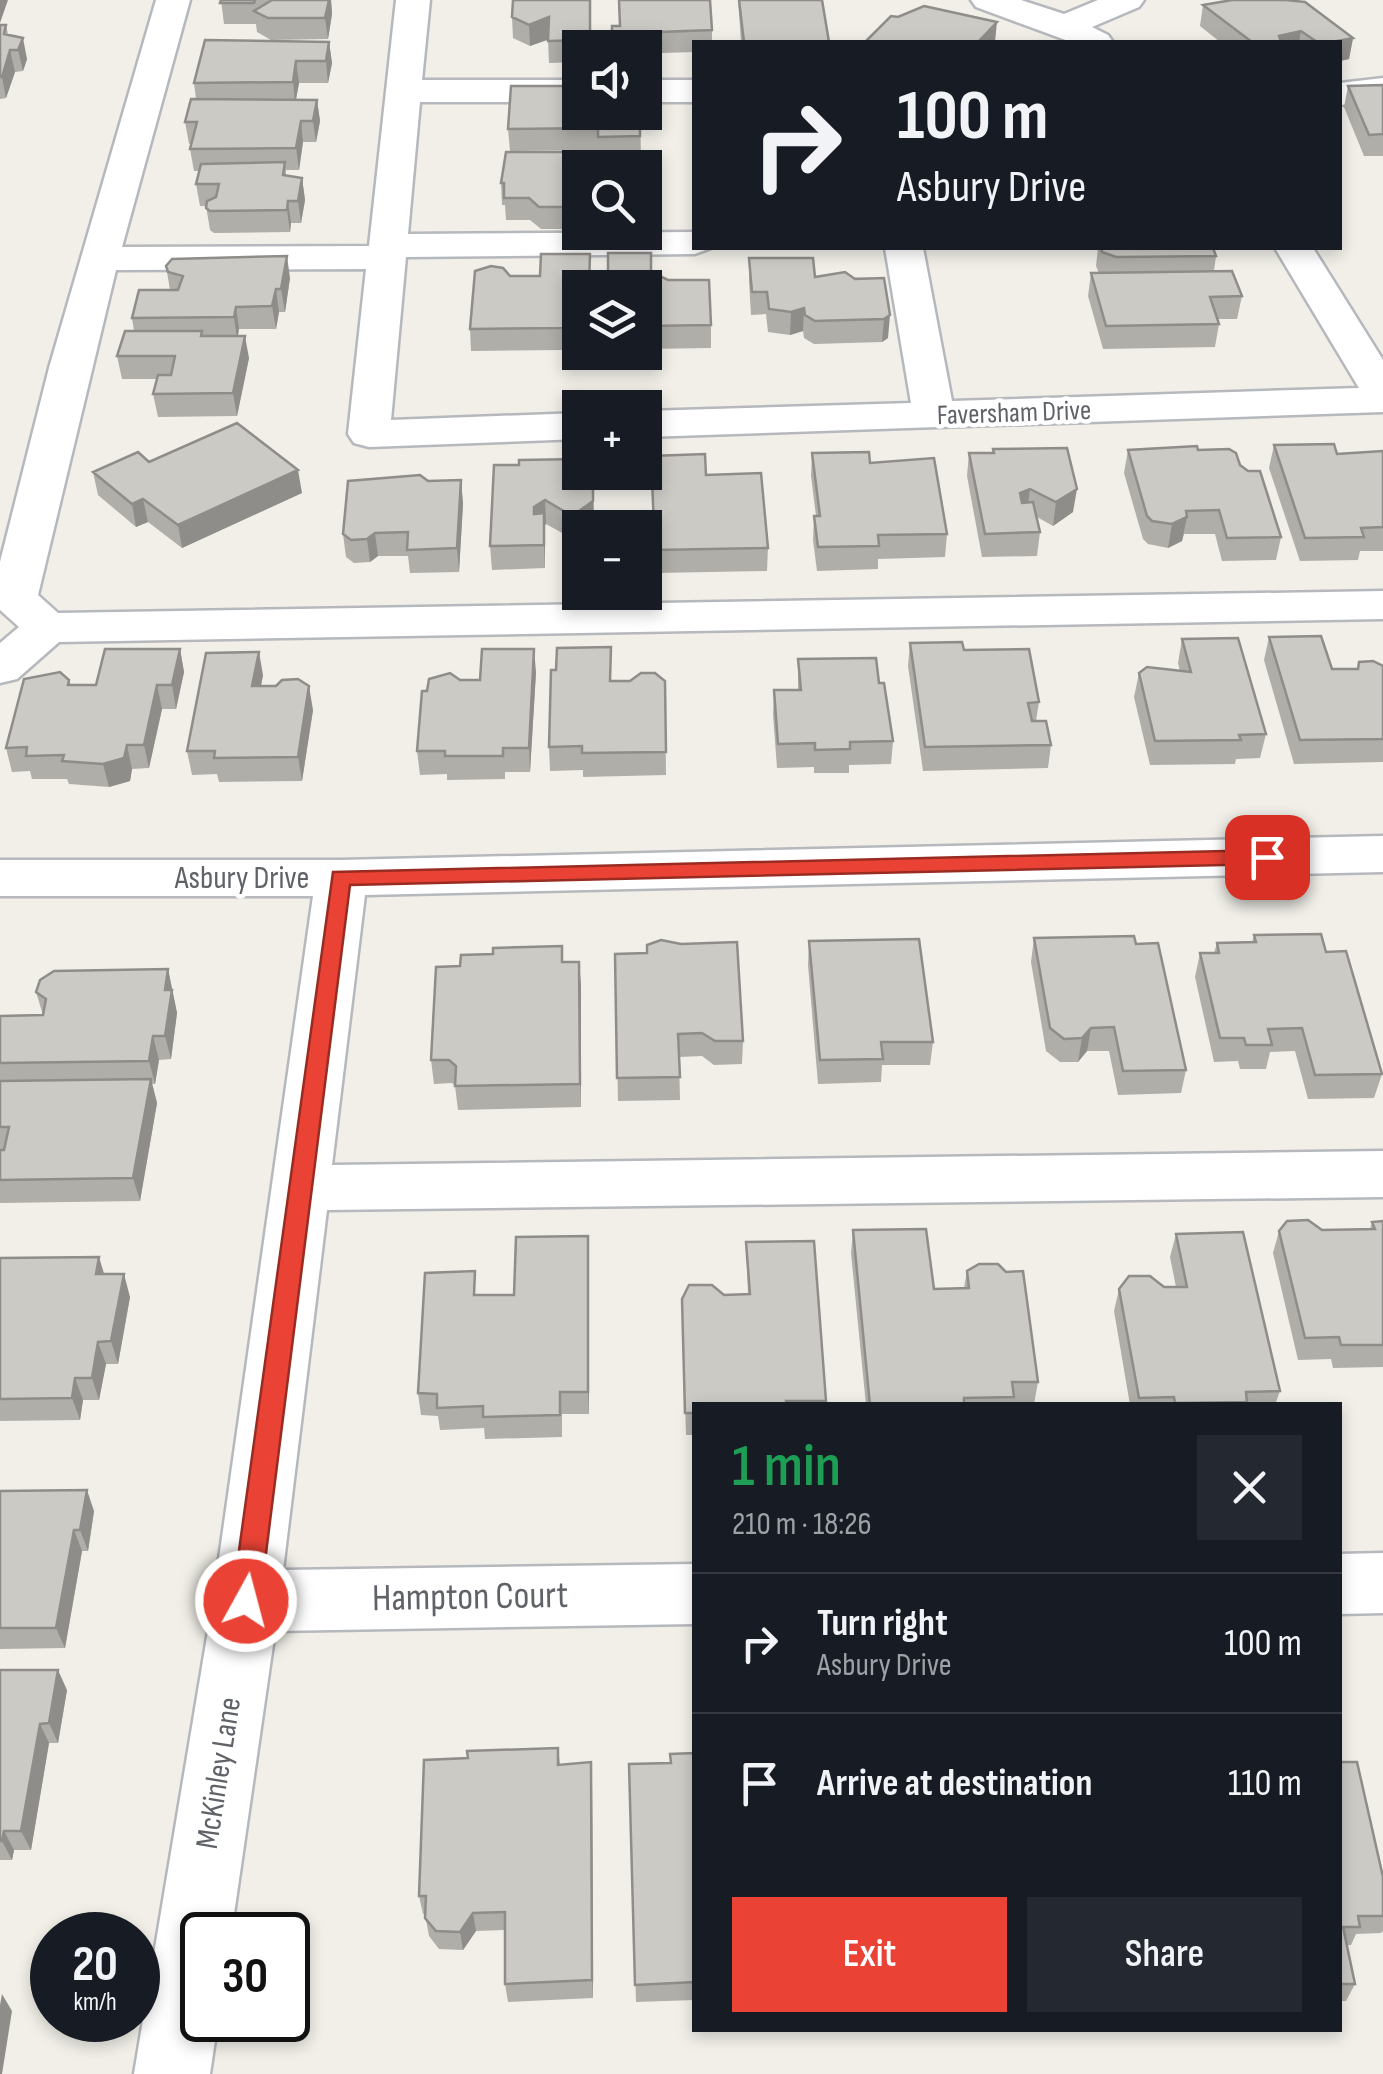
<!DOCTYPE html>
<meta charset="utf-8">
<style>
:root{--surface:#171b24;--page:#242831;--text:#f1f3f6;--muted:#9ea1a6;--line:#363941;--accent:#ea4335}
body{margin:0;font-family:"Sofia Sans Condensed",sans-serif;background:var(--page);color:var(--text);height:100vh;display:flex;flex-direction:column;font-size:38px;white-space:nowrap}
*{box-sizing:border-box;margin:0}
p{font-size:32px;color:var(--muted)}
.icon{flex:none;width:55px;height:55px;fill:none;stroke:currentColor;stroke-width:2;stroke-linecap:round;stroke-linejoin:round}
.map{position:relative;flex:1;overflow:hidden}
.panel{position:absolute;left:692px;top:1402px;width:650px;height:630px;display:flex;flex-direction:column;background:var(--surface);border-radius:0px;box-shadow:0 5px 15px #0003}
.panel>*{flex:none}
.guide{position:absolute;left:692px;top:40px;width:650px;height:210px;border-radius:0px;box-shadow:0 5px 15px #0003;background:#171b24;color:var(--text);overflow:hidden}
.fabs{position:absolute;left:562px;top:30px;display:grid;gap:20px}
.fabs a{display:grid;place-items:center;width:100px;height:100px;border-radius:0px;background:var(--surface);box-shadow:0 5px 15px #0003;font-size:50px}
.speed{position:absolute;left:30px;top:1912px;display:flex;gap:20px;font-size:50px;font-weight:700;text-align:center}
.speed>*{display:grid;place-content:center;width:130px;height:130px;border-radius:50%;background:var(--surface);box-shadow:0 5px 15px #0003;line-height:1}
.speed small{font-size:25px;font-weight:400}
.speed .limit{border:5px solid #111;border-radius:15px;background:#fff;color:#111}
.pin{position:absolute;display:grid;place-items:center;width:85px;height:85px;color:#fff;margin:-42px;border-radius:20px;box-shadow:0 5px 15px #0006}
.me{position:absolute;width:110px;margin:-55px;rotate:7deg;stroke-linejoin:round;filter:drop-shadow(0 0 8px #0008)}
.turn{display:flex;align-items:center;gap:35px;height:210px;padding:0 40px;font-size:45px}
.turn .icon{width:130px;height:130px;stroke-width:2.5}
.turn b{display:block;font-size:70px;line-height:85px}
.round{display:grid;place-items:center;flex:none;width:105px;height:105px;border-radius:0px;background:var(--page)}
.overview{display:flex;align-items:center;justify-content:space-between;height:170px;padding:0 40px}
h1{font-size:60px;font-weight:600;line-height:75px;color:#1e9e55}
.action{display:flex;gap:20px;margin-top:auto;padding:20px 40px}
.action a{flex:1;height:115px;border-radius:0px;background:var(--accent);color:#fff;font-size:40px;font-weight:600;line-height:115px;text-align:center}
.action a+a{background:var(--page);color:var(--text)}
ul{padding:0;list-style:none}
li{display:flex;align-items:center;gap:30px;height:140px;padding:0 40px;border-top:2px solid var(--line)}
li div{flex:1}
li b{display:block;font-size:38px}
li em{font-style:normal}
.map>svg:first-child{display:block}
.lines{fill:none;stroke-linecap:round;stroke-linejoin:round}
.minor-casing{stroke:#b5b8bc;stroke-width:5}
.minor{fill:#fff;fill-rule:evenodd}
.wall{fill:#afaea9}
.shaded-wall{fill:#8f8d8a}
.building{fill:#cccac5;stroke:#8f8d8a;stroke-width:2.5}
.route{fill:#ea4335;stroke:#982c22;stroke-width:2.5}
.labels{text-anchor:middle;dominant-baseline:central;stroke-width:9;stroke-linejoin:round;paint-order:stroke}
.far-street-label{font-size:28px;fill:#5f6368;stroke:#fff}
.street-label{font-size:32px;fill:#5f6368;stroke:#fff}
.near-street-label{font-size:38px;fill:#5f6368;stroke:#fff}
</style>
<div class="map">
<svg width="1383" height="2074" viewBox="0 0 1383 2074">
<rect width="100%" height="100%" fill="#f1efe8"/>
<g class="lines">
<defs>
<path id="minor" d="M156,0H190L122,247L369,246L396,0H430L422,80H580V102H420L408,234L695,232V248H711L695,254L406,257L391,420L580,413V439L369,447L354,443L348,434L366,269L116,270L38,595L58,613L1383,591V619L59,642L17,679L0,683V643L19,627L0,610V562L49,368Z
M971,0H1021L1064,14L1098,0H1144L1139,7L1092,27L1108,35L1113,42H1071L976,7Z
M1383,78V100L1340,105V83Z
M645,80H695V102H645Z
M885,248H923L952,401L1359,388L1275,248H1313L1383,360V412L645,437V411L911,403Z
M1383,836V872L365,895L332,1165L1383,1151V1197L327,1210L283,1570L695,1564V1624L275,1631L231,1935H202V2020H218L210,2074H134L213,1601L313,896H0V860H341Z
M1383,1553V1613L1340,1614V1554Z"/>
</defs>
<!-- minor casing -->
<use href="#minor" class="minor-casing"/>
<!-- minor -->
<use href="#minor" class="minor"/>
</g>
<!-- wall -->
<path class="wall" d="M221,0H331L332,14L328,39L271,40L257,32L256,24H224Z
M590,0L591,48H580V62L549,63L548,39L530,46L513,38L512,17Z
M738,0H780L829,42H741Z
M1232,0H1286L1305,2L1353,38L1349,59L1340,61V42H1220L1200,26L1203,5Z
M0,25H6L8,34L27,59L23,71L15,72L6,98L0,99Z
M612,26L712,30V42H695V52L662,53V65H645V48H613Z
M329,42L332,63L328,83H299L296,100H317L320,121L316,142H303L299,170H286V175L302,178L305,200L301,223H291L290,232L214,233L210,230L206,206H200L196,184L200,171H194L190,149L192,143L189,144L185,122L196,99L194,83Z
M1383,85V156H1364L1344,107L1348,86Z
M580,112H640L641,158L617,159L580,168V229H541L530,220H506L505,205H502L501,183L598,152V150L510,151L508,129Z
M1098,248H1213L1216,256L1214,271L1242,296L1237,319H1217L1219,324L1215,347L1103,349L1088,296L1091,273H1099L1096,266Z
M749,258L815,277L884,278L888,338L882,342L814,344L804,338L803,331L790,335L768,332L766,314L751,315L749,281Z
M166,266L290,278L285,312H279L276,329H239L238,336L249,358L237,416L158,417L153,394L157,379H122L117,356L134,331L132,318L170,290Z
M651,272L711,325V348L645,349V288Z
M510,276H540L572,337L571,346L565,350L471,351L470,329Z
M1274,445L1337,454L1383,451V551H1360L1358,560L1300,561L1269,468Z
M993,449L1073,512L1053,526L1037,517L1040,532L1037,556L982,557L967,476L969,453H993Z
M1128,450H1198L1240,465L1281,537L1276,560L1222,561L1215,534H1184L1182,541L1168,548L1148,544L1143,539L1124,473Z
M812,453L870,463L947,534L945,557L878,559V569L817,571L813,540L814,516H816L811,476Z
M651,456L768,548L767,571L655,573Z
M149,462L302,493L182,548L148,522L136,527L98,495L93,472Z
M494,465L594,524L580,528V534L573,539L546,524L545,525V568L492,570L490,546Z
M461,480L463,504L459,572L410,573L408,556H378L370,562L354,563L346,557L343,534L428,481Z
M1269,637L1332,669H1357L1359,662L1383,666V762L1294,764L1264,660Z
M1182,639L1266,734L1260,758L1236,759L1235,764L1150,765L1134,697L1139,673L1180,671L1178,663Z
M910,643L964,650L1039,702L1036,721L1051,745L1048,768L923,771L908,666Z
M180,649L184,672L176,709H162L149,768L132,769L130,781L109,787L69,784L67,779H32L30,771L12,772L6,748L69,680L71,685H96Z
M798,659L879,683L893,741L891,764L849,765V773H814V767L777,768L773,714L774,690H798Z
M536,672L530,772H505V779L447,780V774L420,775L417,751L427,691L460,680H480Z
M263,675L261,686L313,710L302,781L219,782L217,774L192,775L187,751Z
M611,681H665L666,775L583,777V770L550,771L549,747Z
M1254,935L1326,952L1382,1074L1374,1098L1308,1099L1295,1051L1270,1052L1266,1069H1240L1238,1061L1214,1062L1195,977L1200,953H1214L1217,943L1252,942Z
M1034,938L1136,944L1186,1070L1181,1093L1118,1095L1109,1051H1087L1078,1062H1060L1046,1051L1031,962Z
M809,941L933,1042L930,1065H882L881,1082L818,1084L808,965Z
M615,954L743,1041L742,1064L714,1065L702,1056L679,1057L680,1100L618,1101Z
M563,962H579L581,1107L458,1110L455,1086L452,1083L434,1084L431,1060Z
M168,969L177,1013L171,1059L159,1060L155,1084H152L157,1103L140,1201L0,1203V1016L43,1015L36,992Z
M1383,1221V1367L1333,1368L1331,1359L1298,1360L1273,1253L1279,1231L1370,1229L1372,1222Z
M853,1230L934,1289L964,1288L967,1271L1038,1382L1034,1404L866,1405L851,1253Z
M1176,1234L1280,1391L1275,1405H1130L1114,1311L1119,1289L1176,1287L1170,1257Z
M746,1242L826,1401L825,1405H695V1435H686L682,1299L748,1295Z
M0,1258L104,1274L130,1297L118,1364H106L99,1400H83L80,1420L0,1421Z
M589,1259V1414H562V1437L485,1439L484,1428L440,1430L438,1416L421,1415L418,1393L477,1295H514Z
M0,1491L94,1511L88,1551H82L65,1648L0,1649Z
M0,1670L67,1690L58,1743H49L31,1850H14L12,1860H0Z
M558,1748L560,1764L592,1782L593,1998L508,2002L505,1984V1930L476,1931L463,1950L439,1949L429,1936L425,1914H423L419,1896L468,1758Z
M695,1753V2000L636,2002L629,1764L671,1763Z
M1340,1762L1383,1877V1931L1381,1933L1356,1934L1351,1945H1347L1355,1984L1346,2001H1340Z"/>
<!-- shaded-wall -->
<path class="shaded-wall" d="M0,0H8L0,23Z
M329,0H331L332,14L328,39L325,18Z
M549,17L550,39L530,46L529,25Z
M997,22L995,42H978Z
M1301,31L1299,42H1278L1279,36Z
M23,38L27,59L23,71L18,50Z
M1353,38L1349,59L1340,61V42H1332Z
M329,42L332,63L328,83L326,61Z
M10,50L15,72L6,98L2,77Z
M296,61L299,83L295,104L293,82Z
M317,100L320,121L316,142L313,121Z
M301,121L303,142L299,170L296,148Z
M618,159V168H606Z
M302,178L305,200L301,223L298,201Z
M288,201L291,223L290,232L287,210Z
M287,256L290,278L285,312L281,289Z
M276,289L279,312L276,329L272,306Z
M236,307L239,329L237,340L234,317Z
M804,308L803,331L790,335L791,312Z
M580,311V334L572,337L571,346L565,350L564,328L571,314Z
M890,315L888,338L882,342L884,319Z
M245,336L249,358L237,416L233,393Z
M298,470L302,493L182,548L178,525Z
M593,472L594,524L590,528H580V534L573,539L572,516Z
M461,480L463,504L459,572L457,548Z
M1030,489L1027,512L1017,516L1020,493Z
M1077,489L1073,512L1053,526L1056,502Z
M143,499L148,522L136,527L132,504Z
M545,500L546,524L545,525V568L544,545L535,530L534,507Z
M1187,517L1182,541L1168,548L1172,524Z
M375,533L378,556L370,562L367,539Z
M180,649L184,672L176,709L172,685Z
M534,649L536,672L530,772L529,748Z
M259,652L263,675L256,710L252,686Z
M157,685L162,709L149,768L144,745Z
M309,686L313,710L302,781L298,757Z
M127,745L132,769L130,781L109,787L103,764Z
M579,962L581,985V1107L580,1084Z
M168,969L177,1013L171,1059L165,1036V990Z
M1091,1028L1087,1051L1078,1062L1082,1038Z
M153,1036L159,1060L155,1084L149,1061Z
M151,1079L157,1103L140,1201L133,1178Z
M588,1236L589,1259V1414L588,1392Z
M99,1257L106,1280L96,1274Z
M124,1274L130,1297L118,1364L111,1341Z
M98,1342L106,1364L99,1400L92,1378Z
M75,1378L83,1400L80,1420L72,1398Z
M87,1490L94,1511L88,1551L80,1530Z
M74,1530L82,1551L65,1648L56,1628Z
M58,1670L67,1690L58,1743L49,1723Z
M40,1724L49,1743L31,1850L21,1831Z
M591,1762L592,1782L593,1998L592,1980Z
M4,1831L14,1850L12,1860L2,1841Z
M473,1913L476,1931L463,1950L460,1932Z
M2,1994L12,2011L2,2074H0V2005Z"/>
<!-- building -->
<path class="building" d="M221,0H255L254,3H220Z
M272,0H329L325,18H268L254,11Z
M513,0H590V40L548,41L549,17L529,25L512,17Z
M619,0H710L712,30L660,32L661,43L612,44V26H620Z
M739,0H822L829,42H744Z
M1232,0H1286L1305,2L1353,38L1332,42H1317L1301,31L1279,36L1281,42H1252L1203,5Z
M924,6L997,22L978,42H865L891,16L898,17Z
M0,25H6L4,34L23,38L18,50H10L2,77H0Z
M205,40L329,42L326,61H296L293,82L194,83Z
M1383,85V134L1369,135L1348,86Z
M511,86H580V112H640V136L598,137V128L508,129Z
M191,99L317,100L313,121H301L296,148L190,149L197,122H185Z
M506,152H611L618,159L606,168H580V207H539L529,198H504V183H501Z
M285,162L283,175L302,178L298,201H288L287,210L210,211L206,208L207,201L216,197L219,184H196L201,164Z
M1101,248H1213L1216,256L1116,257L1102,252Z
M608,253H651V272L668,280H709L711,325L645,326V288H608Z
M541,254H590L589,288H580V311L571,314L570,324L564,328L470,329L475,271L491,266L503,268L510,276H540Z
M287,256L281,289H276L272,306L236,307L234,317L132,318L139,290H178L183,276L168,272L166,266L172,259Z
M749,258H813L815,277L845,272L855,279L884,278L890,315L884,319L815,321L805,315L804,308L791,312L769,309L767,292H752Z
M1232,271L1242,296L1210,297L1219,324L1106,326L1091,273Z
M125,331H202L201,336H245L233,393L153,394L158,375H171L175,356H117Z
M237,423L298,470L178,525L143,499L132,504L93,472L138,452L149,462Z
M1334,444L1337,454L1383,451V527L1361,528L1364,537L1305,538L1274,445Z
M1197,446L1198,450L1229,449L1236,453L1240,465L1248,471H1260L1281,537L1227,538L1219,510L1186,511L1187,517L1172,524L1152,521L1147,516L1128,450Z
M1067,448L1077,489L1056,502L1030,489L1020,493L1022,503L1033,502L1040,532L985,534L969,453H994L993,449Z
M869,452L870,463L934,458L947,534L878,535L879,546L818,547L814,516H820L812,453Z
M705,454L706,475L761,473L768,548L655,550L651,456Z
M580,459V472H593V501L572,516L545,500L534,507V514L544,513V545L490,546L494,465H519V460Z
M420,475L428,481L461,480L457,548L407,550L408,532L375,533L367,539L351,540L343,534L348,481Z
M1321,636L1332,669H1358L1359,662L1373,661L1383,666V739L1300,740L1269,637Z
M1238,638L1266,734L1239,735L1241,740L1155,741L1139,673L1147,667L1191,672L1182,639Z
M962,642L964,650L1029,649L1039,702L1028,703L1032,721H1046L1051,745L925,747L910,643Z
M611,647L610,681H630L641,673H655L665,681L666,752L582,753V746L549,747L551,670H556L557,648Z
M105,649H180L172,685H157L144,745H127L124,758L103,764L62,761L64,755L26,756L27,747L6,748L24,679L60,672L69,680L68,685H96Z
M482,649H534L529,748H503V756H445V751H417L422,691H427L429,679L450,673L460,680H480Z
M259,652L252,686H276L282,680L298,679L309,686L298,757L214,758L215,751H187L206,653Z
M876,658L879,683H884L893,741L850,742V749L815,750V743L778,744L774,690H801L798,659Z
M1321,934L1326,952L1346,951L1382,1074L1315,1075L1302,1028L1268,1029L1272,1045H1246L1244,1038H1220L1200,953H1219L1217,943L1256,942L1254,935Z
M1134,936L1136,944L1158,943L1186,1070L1123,1071L1114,1027L1091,1028L1082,1038L1064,1039L1050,1028L1034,938Z
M919,939L933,1042H881L883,1059L820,1060L809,941Z
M661,940L681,944L737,942L743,1041H715L702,1033L678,1034L680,1077L617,1078L615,954L647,953V945Z
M562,946V962H579L580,1084L455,1086L456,1066L449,1060H431L436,967L460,966L461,955L493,954V948Z
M168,969L165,990H172L165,1036H153L149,1061L0,1063V1016L43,1015L46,999L36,992L40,980L54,971Z
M151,1079L133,1178L0,1180V1150H4L9,1127H0V1081Z
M1308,1220L1322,1230L1375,1229L1372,1222L1383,1221V1345H1341L1339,1337L1305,1338L1279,1231L1287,1221Z
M926,1229L934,1289L969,1288L967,1271L979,1264H998L1006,1272L1023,1271L1038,1382H1012L1014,1397L964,1398V1405H870L853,1230Z
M1243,1232L1280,1391L1246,1392L1247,1402L1175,1403L1174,1397L1139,1398L1119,1289L1129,1276H1150L1164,1287H1187L1176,1234Z
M588,1236V1392H560V1415L483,1417V1406L437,1408V1394L418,1393L425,1273L475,1271L474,1295H514L516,1237Z
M814,1241L826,1401H786L787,1405H695V1413H685L682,1299L689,1285H712L724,1295L750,1294L746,1242Z
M99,1257L96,1274H124L111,1341L98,1342L92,1378H75L72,1398L0,1399V1258Z
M87,1490L80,1530H74L56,1628H0V1491Z
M0,1670H58L49,1723L40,1724L21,1831H4L2,1841H0Z
M558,1748V1765L591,1762L592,1980L505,1984V1912L473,1913L460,1932L436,1931L425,1918L426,1896H419L424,1760L468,1758L467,1751Z
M695,1753V1982L635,1985L629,1764L671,1763L670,1754Z
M1340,1762H1357L1383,1877V1916H1358L1360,1927H1343L1355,1984H1340Z"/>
<!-- route -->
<path class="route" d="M1267,850L1278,857L1267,864L350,885L260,1601L256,1610L246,1613L236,1610L232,1601L333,872Z"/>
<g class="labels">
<!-- far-street labels -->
<g class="far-street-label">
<text transform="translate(1014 413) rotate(-2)">Faversham Drive</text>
</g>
<!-- street labels -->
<g class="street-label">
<text x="242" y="878">Asbury Drive</text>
<text transform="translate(219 1773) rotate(-81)">McKinley Lane</text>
</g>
<!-- near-street labels -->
<g class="near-street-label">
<text transform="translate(470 1597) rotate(-1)">Hampton Court</text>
</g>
</g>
</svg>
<div class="fabs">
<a><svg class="icon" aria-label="sound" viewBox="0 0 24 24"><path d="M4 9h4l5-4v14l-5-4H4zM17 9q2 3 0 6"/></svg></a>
<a><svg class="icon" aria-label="search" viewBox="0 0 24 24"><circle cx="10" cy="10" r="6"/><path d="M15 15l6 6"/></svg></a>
<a><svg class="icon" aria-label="layers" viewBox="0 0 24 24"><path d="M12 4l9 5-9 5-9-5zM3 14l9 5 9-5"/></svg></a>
<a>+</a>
<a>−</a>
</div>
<div class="speed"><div>20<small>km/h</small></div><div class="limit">30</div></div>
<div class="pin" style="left:1267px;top:857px;background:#d93025"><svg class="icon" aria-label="arrive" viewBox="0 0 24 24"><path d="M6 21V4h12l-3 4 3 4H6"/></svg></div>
<svg class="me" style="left:246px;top:1601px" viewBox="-20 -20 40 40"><circle r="17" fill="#ea4335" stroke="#fff" stroke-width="3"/><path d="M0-11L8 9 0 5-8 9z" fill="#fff"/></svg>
<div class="guide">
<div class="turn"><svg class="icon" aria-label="right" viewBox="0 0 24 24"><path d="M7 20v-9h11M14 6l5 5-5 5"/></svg><div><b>100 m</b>Asbury Drive</div></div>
</div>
<section class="panel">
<div class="overview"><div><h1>1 min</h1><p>210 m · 18:26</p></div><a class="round"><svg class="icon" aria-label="close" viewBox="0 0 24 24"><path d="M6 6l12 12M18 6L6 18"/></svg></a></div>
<ul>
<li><svg class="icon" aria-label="right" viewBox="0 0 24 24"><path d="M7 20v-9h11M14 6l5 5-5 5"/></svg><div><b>Turn right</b><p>Asbury Drive</p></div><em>100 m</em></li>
<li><svg class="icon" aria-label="arrive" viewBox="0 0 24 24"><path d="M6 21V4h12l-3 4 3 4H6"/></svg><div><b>Arrive at destination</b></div><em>110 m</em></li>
</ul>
<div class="action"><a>Exit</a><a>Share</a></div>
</section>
</div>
